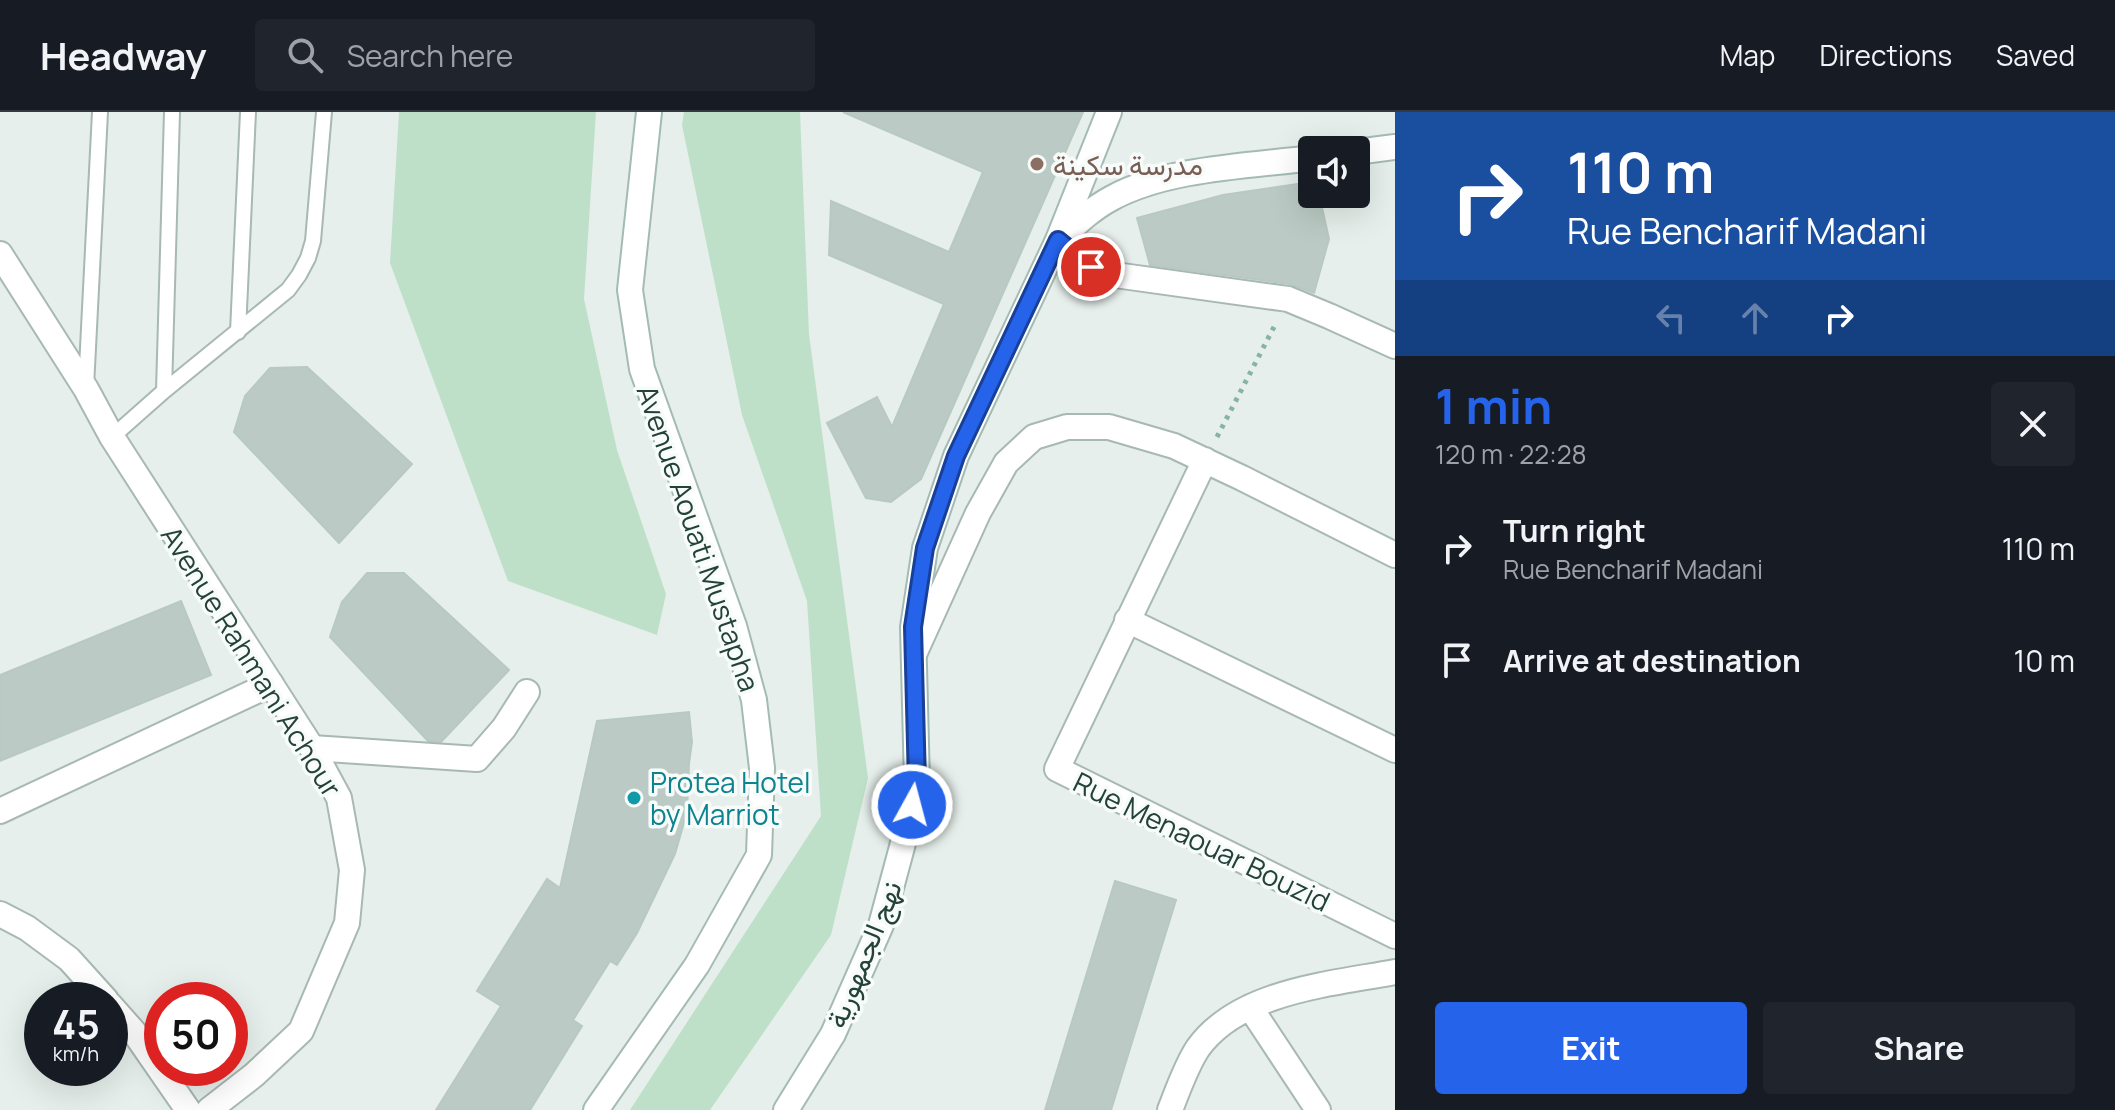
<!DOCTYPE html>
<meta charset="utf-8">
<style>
:root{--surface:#171b24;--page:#20242c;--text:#f1f3f6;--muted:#9ea1a6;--line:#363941;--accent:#2563eb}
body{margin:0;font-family:Manrope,Vazirmatn,sans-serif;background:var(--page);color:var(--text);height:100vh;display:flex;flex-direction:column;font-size:30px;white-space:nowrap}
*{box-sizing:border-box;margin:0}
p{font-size:26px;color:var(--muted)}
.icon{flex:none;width:44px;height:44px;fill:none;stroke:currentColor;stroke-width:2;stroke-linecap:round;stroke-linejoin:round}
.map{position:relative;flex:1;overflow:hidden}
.sheet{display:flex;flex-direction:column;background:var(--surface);width:720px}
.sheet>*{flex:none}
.guide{background:#1a4fa0;color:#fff;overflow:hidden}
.fabs{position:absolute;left:1298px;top:24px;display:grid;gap:16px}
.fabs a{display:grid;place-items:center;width:72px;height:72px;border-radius:8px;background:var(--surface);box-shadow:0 8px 32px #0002;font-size:40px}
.speed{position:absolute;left:24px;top:870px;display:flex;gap:16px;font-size:40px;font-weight:700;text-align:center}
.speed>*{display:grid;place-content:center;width:104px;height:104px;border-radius:50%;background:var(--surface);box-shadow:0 8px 32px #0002;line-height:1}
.speed small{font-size:20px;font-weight:400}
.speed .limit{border:12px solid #d22;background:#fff;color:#111}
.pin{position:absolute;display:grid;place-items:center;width:68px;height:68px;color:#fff;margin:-34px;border:4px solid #fff;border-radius:50%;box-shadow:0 2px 8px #0007}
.me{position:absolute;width:88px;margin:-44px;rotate:7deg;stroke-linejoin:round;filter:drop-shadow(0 0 6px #0008)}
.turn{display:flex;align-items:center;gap:28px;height:168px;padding:0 40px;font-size:36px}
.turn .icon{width:104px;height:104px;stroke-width:2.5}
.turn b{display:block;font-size:56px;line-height:68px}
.lanes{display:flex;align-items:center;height:76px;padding:0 40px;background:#0003;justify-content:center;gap:40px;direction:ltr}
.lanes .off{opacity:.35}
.round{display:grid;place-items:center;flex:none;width:84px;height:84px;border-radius:8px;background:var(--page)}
.overview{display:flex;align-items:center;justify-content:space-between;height:136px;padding:0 40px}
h1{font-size:48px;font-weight:700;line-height:60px;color:var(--accent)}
.primary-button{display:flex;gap:16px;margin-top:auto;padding:16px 40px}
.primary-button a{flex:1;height:92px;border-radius:8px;background:var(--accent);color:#fff;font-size:32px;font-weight:700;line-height:92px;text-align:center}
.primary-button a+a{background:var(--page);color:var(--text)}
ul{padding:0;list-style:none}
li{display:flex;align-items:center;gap:24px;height:112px;padding:0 40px}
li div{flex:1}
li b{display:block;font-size:30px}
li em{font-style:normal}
header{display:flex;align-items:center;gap:48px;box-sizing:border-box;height:112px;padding:0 40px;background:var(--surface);border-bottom:2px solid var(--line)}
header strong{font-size:38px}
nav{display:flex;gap:44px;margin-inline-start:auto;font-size:28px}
.search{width:560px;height:72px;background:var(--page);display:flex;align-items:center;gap:20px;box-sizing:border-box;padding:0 28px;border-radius:8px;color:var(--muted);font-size:30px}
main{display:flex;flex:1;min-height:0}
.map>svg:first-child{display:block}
.green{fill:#bfe0c8}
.building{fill:#bbcac4;stroke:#b8c9c2;stroke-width:2}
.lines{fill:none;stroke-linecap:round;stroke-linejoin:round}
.service-casing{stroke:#a8b8b2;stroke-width:18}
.minor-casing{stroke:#a8b8b2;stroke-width:28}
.tertiary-casing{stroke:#a8b8b2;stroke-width:28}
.secondary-casing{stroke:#a4bbb3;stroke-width:28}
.path{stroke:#86b3a5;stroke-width:5;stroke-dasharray:4 6;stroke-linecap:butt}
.service{stroke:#fff;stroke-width:14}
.minor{stroke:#fff;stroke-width:24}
.tertiary{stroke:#fff;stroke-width:24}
.secondary{stroke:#fff;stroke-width:24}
.route-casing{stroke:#184099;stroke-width:20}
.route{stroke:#2563eb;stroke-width:14}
.education-dot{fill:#8d6e63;stroke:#f7fbf9;stroke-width:3}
.culture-dot{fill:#0f9aa8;stroke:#f7fbf9;stroke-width:3}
.labels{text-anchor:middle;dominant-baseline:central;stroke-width:7;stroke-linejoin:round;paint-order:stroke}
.education-label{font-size:28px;fill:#785e54;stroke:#f7fbf9;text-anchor:start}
.street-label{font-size:28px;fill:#24423a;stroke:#f7fbf9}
.culture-label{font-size:28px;fill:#0d838f;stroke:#f7fbf9;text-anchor:start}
</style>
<header>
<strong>Headway</strong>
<div class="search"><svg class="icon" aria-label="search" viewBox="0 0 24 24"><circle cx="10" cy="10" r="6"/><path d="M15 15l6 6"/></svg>Search here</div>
<nav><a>Map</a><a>Directions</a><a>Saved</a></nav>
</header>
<main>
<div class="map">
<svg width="1395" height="998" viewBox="0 0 1395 998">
<rect width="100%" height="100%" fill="#e6efeb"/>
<!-- green -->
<path class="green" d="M399,0H596L584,187L617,338L666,482L657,523L508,469L390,151Z
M684,0H800L809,222L868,666L831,823L710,998H630L821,704L807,489L742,303L682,13Z"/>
<!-- building -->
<path class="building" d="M843,0H1083L921,367L891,390L866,386L827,311L877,285L892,315L944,192L829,143L831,89L949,140L983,60Z
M1312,70V82H1319L1329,127L1314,181L1290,172L1150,153L1137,106L1223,83Z
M307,255L412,352L339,431L234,320L245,284L270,256Z
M367,461H404L509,558L441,630L428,629L330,525L342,490Z
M181,489L211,563L0,649V563Z
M689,600L692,630L689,651L687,700L675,742L637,821L617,853L610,849L573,908L582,914L530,998H436L501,894L477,879L547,767L560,776L597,609Z
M1115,769L1176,788L1111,998H1045Z"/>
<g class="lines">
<defs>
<path id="service" d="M238,220L248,0
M86,275L100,0
M164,279L172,0
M112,325L164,279L288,178L299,163L308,146L313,129L324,0"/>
<path id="minor" d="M1058,128L1091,155L1108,162L1288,187L1329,204L1395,234
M1205,348L1057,657L1395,824
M1127,508L1395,638
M915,540L978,401L1006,351L1034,325L1067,315H1109L1174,334L1242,366L1395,443
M312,636L477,647L504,616L527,580
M0,699L271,572
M0,802L27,816L69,847L106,888
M110,893L134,920L188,998
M1250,895L1318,998
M1170,998C1178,978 1186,954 1198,936C1239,879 1331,872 1395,860"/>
<path id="tertiary" d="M0,142L86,277L112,325L312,636L339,686L352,758L347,811L301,919L254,963L209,998"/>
<path id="secondary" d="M1356,40L1395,35
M1063,124C1078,110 1093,96 1112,86C1167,56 1249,54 1312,46
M596,998L697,853L759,743L762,656L754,588L734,514L642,257L630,178L649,0
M786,998L833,922L881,813L902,735L917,671L913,515L925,436L956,344L1058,128L1109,0"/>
</defs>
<!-- service casing -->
<use href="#service" class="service-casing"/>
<!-- minor casing -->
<use href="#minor" class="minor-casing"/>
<!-- tertiary casing -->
<use href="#tertiary" class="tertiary-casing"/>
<!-- secondary casing -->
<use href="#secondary" class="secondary-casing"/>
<!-- path -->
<path class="path" d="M1217,325L1275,213"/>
<!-- service -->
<use href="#service" class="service"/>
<!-- minor -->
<use href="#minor" class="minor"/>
<!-- tertiary -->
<use href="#tertiary" class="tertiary"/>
<!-- secondary -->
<use href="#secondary" class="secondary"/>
</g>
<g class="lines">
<defs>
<path id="route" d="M912,693L917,671L913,515L925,436L956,344L1058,128L1091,155"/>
</defs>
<!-- route casing -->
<use href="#route" class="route-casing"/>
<!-- route -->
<use href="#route" class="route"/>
</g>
<!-- markers -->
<circle class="education-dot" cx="1037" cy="52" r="8"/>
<circle class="culture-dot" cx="634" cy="686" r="8"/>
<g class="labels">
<!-- education labels -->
<g class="education-label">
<text x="1053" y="52">مدرسة سكينة</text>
</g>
<!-- street labels -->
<g class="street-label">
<text transform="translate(699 426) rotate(71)">Avenue Aouati Mustapha</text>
<text transform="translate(252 549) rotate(58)">Avenue Rahmani Achour</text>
<text transform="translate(1202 729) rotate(26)">Rue Menaouar Bouzid</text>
<text transform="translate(863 842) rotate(-68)">نهج الجمهورية</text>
</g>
<!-- culture labels -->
<g class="culture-label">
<text x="650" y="670">Protea Hotel<tspan x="650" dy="32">by Marriot</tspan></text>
</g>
</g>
</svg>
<div class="fabs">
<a><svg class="icon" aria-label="sound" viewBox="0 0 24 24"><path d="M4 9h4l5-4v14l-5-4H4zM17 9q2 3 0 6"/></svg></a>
</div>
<div class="speed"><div>45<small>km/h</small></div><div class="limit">50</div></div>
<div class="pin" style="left:1091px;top:155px;background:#d93025"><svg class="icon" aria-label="arrive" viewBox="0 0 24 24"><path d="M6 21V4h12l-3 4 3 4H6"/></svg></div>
<svg class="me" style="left:912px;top:693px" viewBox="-20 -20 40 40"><circle r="17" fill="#2563eb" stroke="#fff" stroke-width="3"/><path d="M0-11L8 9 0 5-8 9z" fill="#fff"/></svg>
</div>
<section class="sheet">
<div class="guide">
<div class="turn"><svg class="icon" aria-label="right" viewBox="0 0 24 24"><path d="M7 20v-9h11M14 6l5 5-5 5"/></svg><div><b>110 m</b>Rue Bencharif Madani</div></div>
<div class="lanes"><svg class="icon off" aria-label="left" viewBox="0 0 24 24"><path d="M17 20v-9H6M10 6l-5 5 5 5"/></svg><svg class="icon off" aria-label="ahead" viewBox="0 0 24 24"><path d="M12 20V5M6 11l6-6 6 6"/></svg><svg class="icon" aria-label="right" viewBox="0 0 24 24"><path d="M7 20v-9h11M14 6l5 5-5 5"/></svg></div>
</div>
<div class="overview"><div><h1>1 min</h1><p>120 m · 22:28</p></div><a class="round"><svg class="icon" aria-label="close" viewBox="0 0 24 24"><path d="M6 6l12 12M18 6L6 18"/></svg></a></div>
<ul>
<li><svg class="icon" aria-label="right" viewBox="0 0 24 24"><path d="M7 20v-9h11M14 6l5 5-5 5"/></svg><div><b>Turn right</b><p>Rue Bencharif Madani</p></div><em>110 m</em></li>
<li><svg class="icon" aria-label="arrive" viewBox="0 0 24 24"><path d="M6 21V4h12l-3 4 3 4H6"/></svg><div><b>Arrive at destination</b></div><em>10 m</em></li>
</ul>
<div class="primary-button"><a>Exit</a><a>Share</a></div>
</section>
</main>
